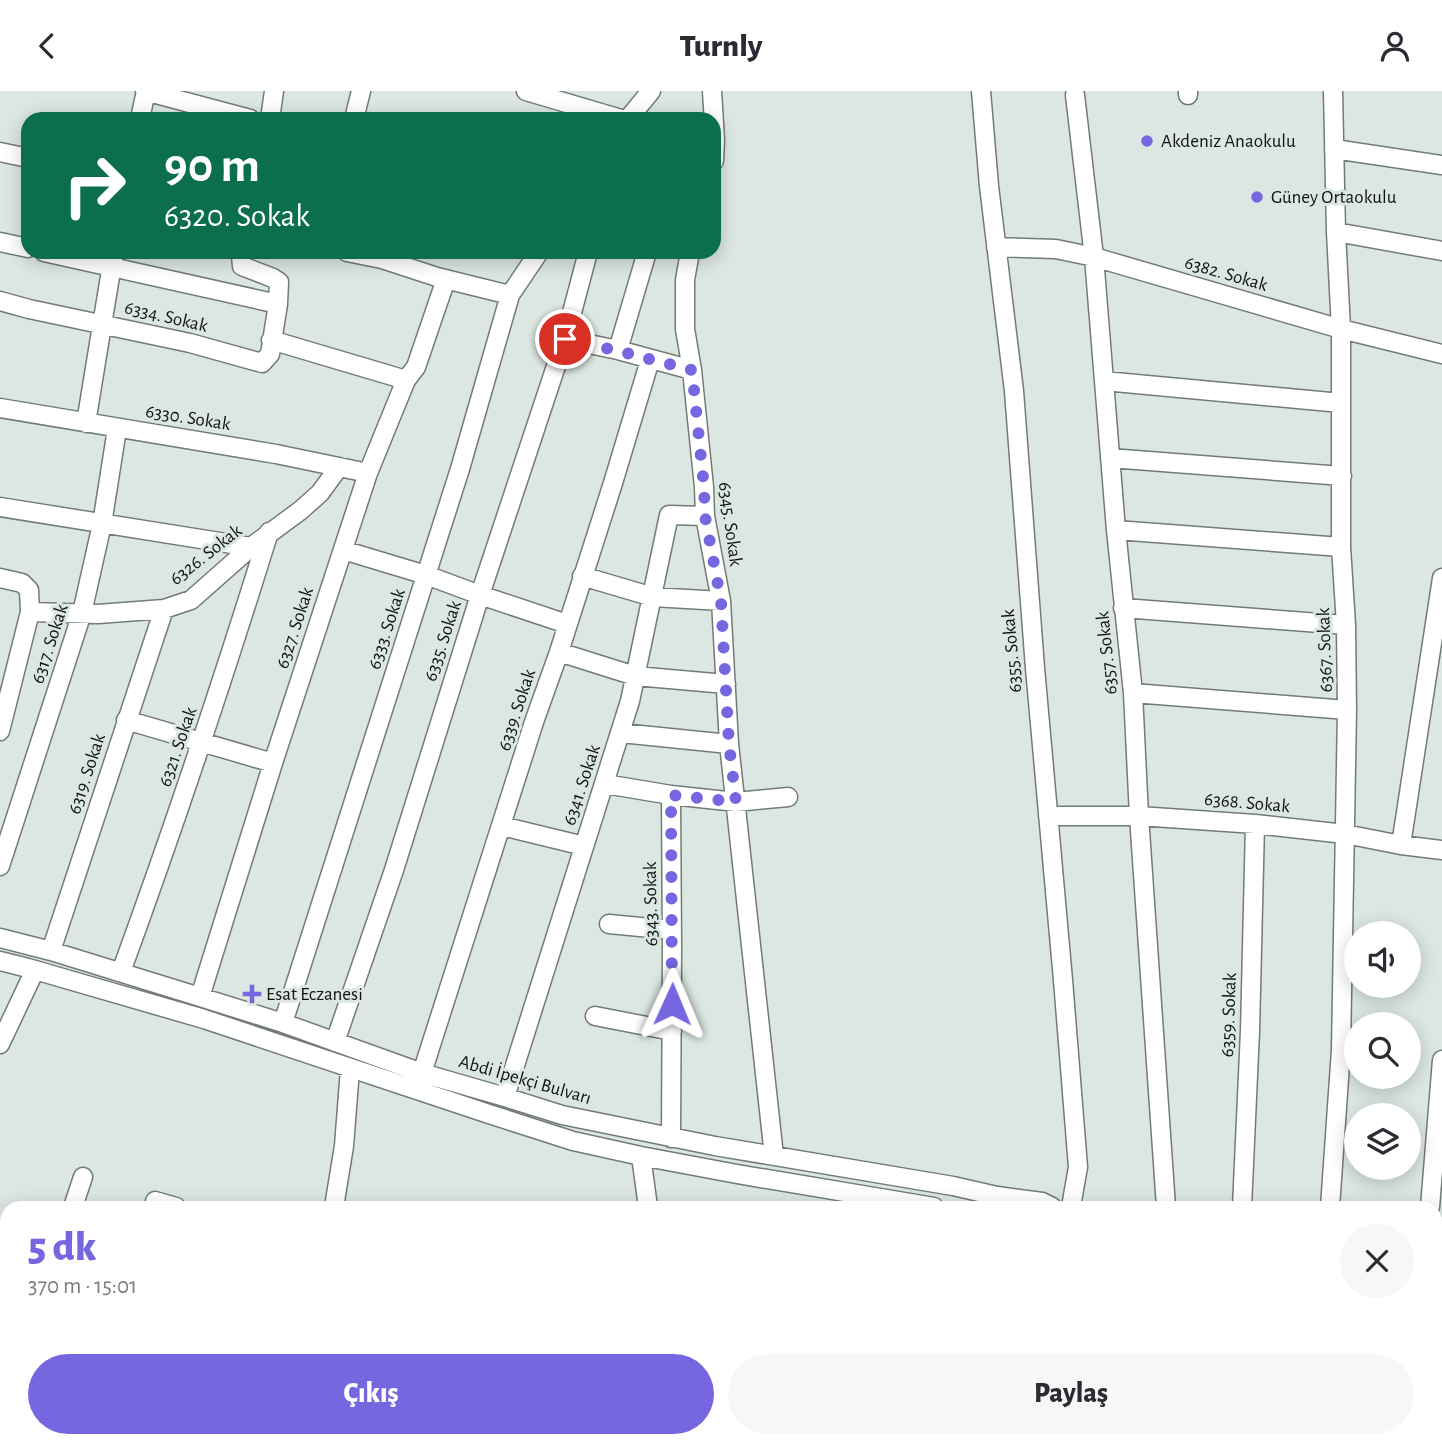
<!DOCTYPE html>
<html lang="tr">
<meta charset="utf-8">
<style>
:root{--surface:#fff;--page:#f7f7f7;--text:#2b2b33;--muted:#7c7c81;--accent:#7667e1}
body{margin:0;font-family:"Alegreya Sans",sans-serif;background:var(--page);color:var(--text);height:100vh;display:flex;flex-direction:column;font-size:26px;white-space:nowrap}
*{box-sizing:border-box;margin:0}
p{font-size:23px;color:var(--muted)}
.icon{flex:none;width:38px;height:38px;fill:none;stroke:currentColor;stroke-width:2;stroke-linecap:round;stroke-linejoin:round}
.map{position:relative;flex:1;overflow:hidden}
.panel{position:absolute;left:0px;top:1110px;width:1442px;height:247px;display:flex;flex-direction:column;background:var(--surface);border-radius:21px 21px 0 0;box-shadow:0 4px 18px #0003}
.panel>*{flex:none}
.hud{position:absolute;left:21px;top:21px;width:700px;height:147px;border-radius:21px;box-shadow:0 4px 18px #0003;background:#0b6e4f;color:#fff;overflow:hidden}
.buttons{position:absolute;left:1344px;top:830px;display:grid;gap:14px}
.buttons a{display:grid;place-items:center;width:77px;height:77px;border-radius:50%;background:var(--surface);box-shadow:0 4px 18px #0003;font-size:35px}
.pin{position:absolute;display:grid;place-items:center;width:60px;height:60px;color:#fff;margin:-30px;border:4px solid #fff;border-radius:50%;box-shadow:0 2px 7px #0007}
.me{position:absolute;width:77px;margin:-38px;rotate:1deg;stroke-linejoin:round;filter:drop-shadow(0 0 5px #0008)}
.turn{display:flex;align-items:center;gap:24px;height:147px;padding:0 28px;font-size:32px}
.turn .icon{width:91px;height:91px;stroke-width:2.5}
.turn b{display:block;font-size:49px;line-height:60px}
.round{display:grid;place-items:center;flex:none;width:74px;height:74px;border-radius:37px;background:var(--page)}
.headline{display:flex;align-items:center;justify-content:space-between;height:119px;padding:0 28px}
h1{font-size:42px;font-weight:800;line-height:52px;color:var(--accent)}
.primary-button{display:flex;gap:14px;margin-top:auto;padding:14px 28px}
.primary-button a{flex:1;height:80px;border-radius:42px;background:var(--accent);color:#fff;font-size:28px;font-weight:800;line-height:80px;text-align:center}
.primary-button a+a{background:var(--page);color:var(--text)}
header{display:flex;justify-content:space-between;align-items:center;height:91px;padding:0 28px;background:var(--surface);font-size:32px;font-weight:800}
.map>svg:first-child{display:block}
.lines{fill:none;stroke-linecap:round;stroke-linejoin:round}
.minor-casing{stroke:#727b76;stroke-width:21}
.minor{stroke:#fff;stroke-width:18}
.route{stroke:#7667e1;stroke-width:12;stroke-dasharray:0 21.6}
.poi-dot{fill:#7667e1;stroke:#dce7e1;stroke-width:2.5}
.labels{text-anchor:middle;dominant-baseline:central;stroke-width:6;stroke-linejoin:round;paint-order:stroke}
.poi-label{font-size:19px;fill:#101312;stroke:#dce7e1;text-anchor:start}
.street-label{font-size:19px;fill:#101312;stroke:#dce7e1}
</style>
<header><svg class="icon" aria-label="back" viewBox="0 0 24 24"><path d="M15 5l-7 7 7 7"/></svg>Turnly<svg class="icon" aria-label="person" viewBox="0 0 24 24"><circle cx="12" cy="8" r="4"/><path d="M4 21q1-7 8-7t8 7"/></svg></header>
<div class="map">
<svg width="1442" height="1356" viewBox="0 0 1442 1356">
<rect width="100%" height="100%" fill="#dce7e1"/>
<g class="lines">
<defs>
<path id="minor" d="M145,0L250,28
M526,0L621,28
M712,0L715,49L714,70
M981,0L989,95L1014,300L1035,577L1063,889L1078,1076L1071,1116
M1075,4L1094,166L1116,439L1133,602L1139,725L1166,1116
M1188,4V0
M140,28L146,0
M270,28L274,0
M354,28L361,0
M628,28L651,0
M1334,58L1442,74
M0,61L28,67
M1336,141L1442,160
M0,151L28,157
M996,156L1056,158L1094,166L1341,238L1442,263
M44,161L278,213
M347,161L382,168L437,186L510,204
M690,161L685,189V238L692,279L704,396L705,425L721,510L729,653L774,1065
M0,210L29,218L190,252L262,272L270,263L278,213L279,191L273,187L242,175L241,165L242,161
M565,248L618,259L692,279
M271,249L406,289
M618,259L647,161
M1104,290L1341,312
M0,317L276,363L368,382
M86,332L114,161
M1110,367L1342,385
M0,416L251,456
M1116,439L1341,456
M343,459L426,484L480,504L567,533
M582,485L653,506L721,510
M0,487L22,492L29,499L30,521L0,640
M1123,517L1346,534
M30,521L98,523L164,518L191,509L251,456L301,419L320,402L339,376
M559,561L635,585L726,593
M1133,602L1347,619
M126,629L273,672
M621,642L729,653
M605,693L671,704L736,711L788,706
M671,704L672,857L671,1047
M1048,725H1139L1255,733L1345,743L1401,754L1442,759
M502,735L584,755
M1401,754L1442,487
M0,775L82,522L102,433L117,338
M609,833L672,839
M0,847L51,860L200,906L283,932L422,982L505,1006L562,1024L715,1055L953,1095L997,1105L1042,1111L1052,1116
M51,860L164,518
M0,870L28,877L204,928L489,1023L573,1050L641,1065L737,1083L934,1116
M121,881C174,736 223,589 269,441
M200,906L273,672L368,382L406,289L416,276L446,188
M595,925L672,940
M283,932L460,378L510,204L539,161
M335,951L394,779L480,504L565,248L588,161
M0,953L35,879
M422,982L534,631L559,561L613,392L650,269
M505,1006L630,610L669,424L705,425
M641,1065L648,1116
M73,1116L83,1086
M154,1116L155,1110L176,1116
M334,1116L344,1055L350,978
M1242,1116L1250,940L1255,733
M1330,1116L1341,959L1347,619L1346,534L1341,456V238L1336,141L1333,0
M1430,1116L1442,969
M1435,1169L1442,1170
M0,1261L7,1262
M202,1349L215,1356
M664,1349L665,1356
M785,1349L818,1356
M920,1349L921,1356
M1053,1349V1356
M296,1356L297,1349"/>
</defs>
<!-- minor casing -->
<use href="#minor" class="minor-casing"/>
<!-- minor -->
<use href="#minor" class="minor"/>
</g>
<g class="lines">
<!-- route -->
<path class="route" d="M565,248L618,260L692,279L704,396L705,425L721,510L729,653L736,711L671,704L672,913"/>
</g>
<!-- markers -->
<g class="poi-dot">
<circle cx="1147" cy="50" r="7"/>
<circle cx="1257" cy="106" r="7"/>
<path d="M248.5 892.5h7v7h7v7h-7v7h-7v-7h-7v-7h7z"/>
</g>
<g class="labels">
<!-- poi labels -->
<g class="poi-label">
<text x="1161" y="50">Akdeniz Anaokulu</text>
<text x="1271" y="106">Güney Ortaokulu</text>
<text x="266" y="903">Esat Eczanesi</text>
</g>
<!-- street labels -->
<g class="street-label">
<text transform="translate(1226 183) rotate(16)">6382. Sokak</text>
<text transform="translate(166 226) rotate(13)">6334. Sokak</text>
<text transform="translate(188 327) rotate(9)">6330. Sokak</text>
<text transform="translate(730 433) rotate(82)">6345. Sokak</text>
<text transform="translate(206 464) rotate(-38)">6326. Sokak</text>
<text transform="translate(295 537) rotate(-72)">6327. Sokak</text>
<text transform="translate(387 538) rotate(-72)">6333. Sokak</text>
<text transform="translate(443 550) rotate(-72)">6335. Sokak</text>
<text transform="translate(50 553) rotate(-72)">6317. Sokak</text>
<text transform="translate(1325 559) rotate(-92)">6367. Sokak</text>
<text transform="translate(1012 560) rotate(-95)">6355. Sokak</text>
<text transform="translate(1107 562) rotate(-96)">6357. Sokak</text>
<text transform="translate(517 619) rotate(-72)">6339. Sokak</text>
<text transform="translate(178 656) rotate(-71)">6321. Sokak</text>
<text transform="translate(87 683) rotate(-72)">6319. Sokak</text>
<text transform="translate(582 694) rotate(-72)">6341. Sokak</text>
<text transform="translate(1247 712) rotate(5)">6368. Sokak</text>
<text transform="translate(651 813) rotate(-91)">6343. Sokak</text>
<text transform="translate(1229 924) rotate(-88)">6359. Sokak</text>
<text transform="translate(525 989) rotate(16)">Abdi İpekçi Bulvarı</text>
</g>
</g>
</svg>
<div class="buttons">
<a><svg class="icon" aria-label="sound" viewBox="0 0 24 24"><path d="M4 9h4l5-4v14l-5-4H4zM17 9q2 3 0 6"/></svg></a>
<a><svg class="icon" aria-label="search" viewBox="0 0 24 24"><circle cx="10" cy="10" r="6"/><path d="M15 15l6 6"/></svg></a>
<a><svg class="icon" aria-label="layers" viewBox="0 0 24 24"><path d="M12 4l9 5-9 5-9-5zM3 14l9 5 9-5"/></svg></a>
</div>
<div class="pin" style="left:565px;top:248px;background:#d93025"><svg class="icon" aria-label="arrive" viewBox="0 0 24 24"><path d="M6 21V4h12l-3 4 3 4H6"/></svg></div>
<svg class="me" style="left:672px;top:913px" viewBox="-20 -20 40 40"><path d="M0-17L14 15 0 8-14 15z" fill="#7667e1" stroke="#fff" stroke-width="4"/></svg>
<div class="hud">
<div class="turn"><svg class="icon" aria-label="right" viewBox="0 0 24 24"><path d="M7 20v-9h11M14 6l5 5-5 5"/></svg><div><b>90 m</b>6320. Sokak</div></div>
</div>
<section class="panel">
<div class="headline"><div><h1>5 dk</h1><p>370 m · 15:01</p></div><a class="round"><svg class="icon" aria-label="close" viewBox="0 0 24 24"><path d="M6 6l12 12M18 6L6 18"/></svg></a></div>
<div class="primary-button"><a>Çıkış</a><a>Paylaş</a></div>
</section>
</div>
